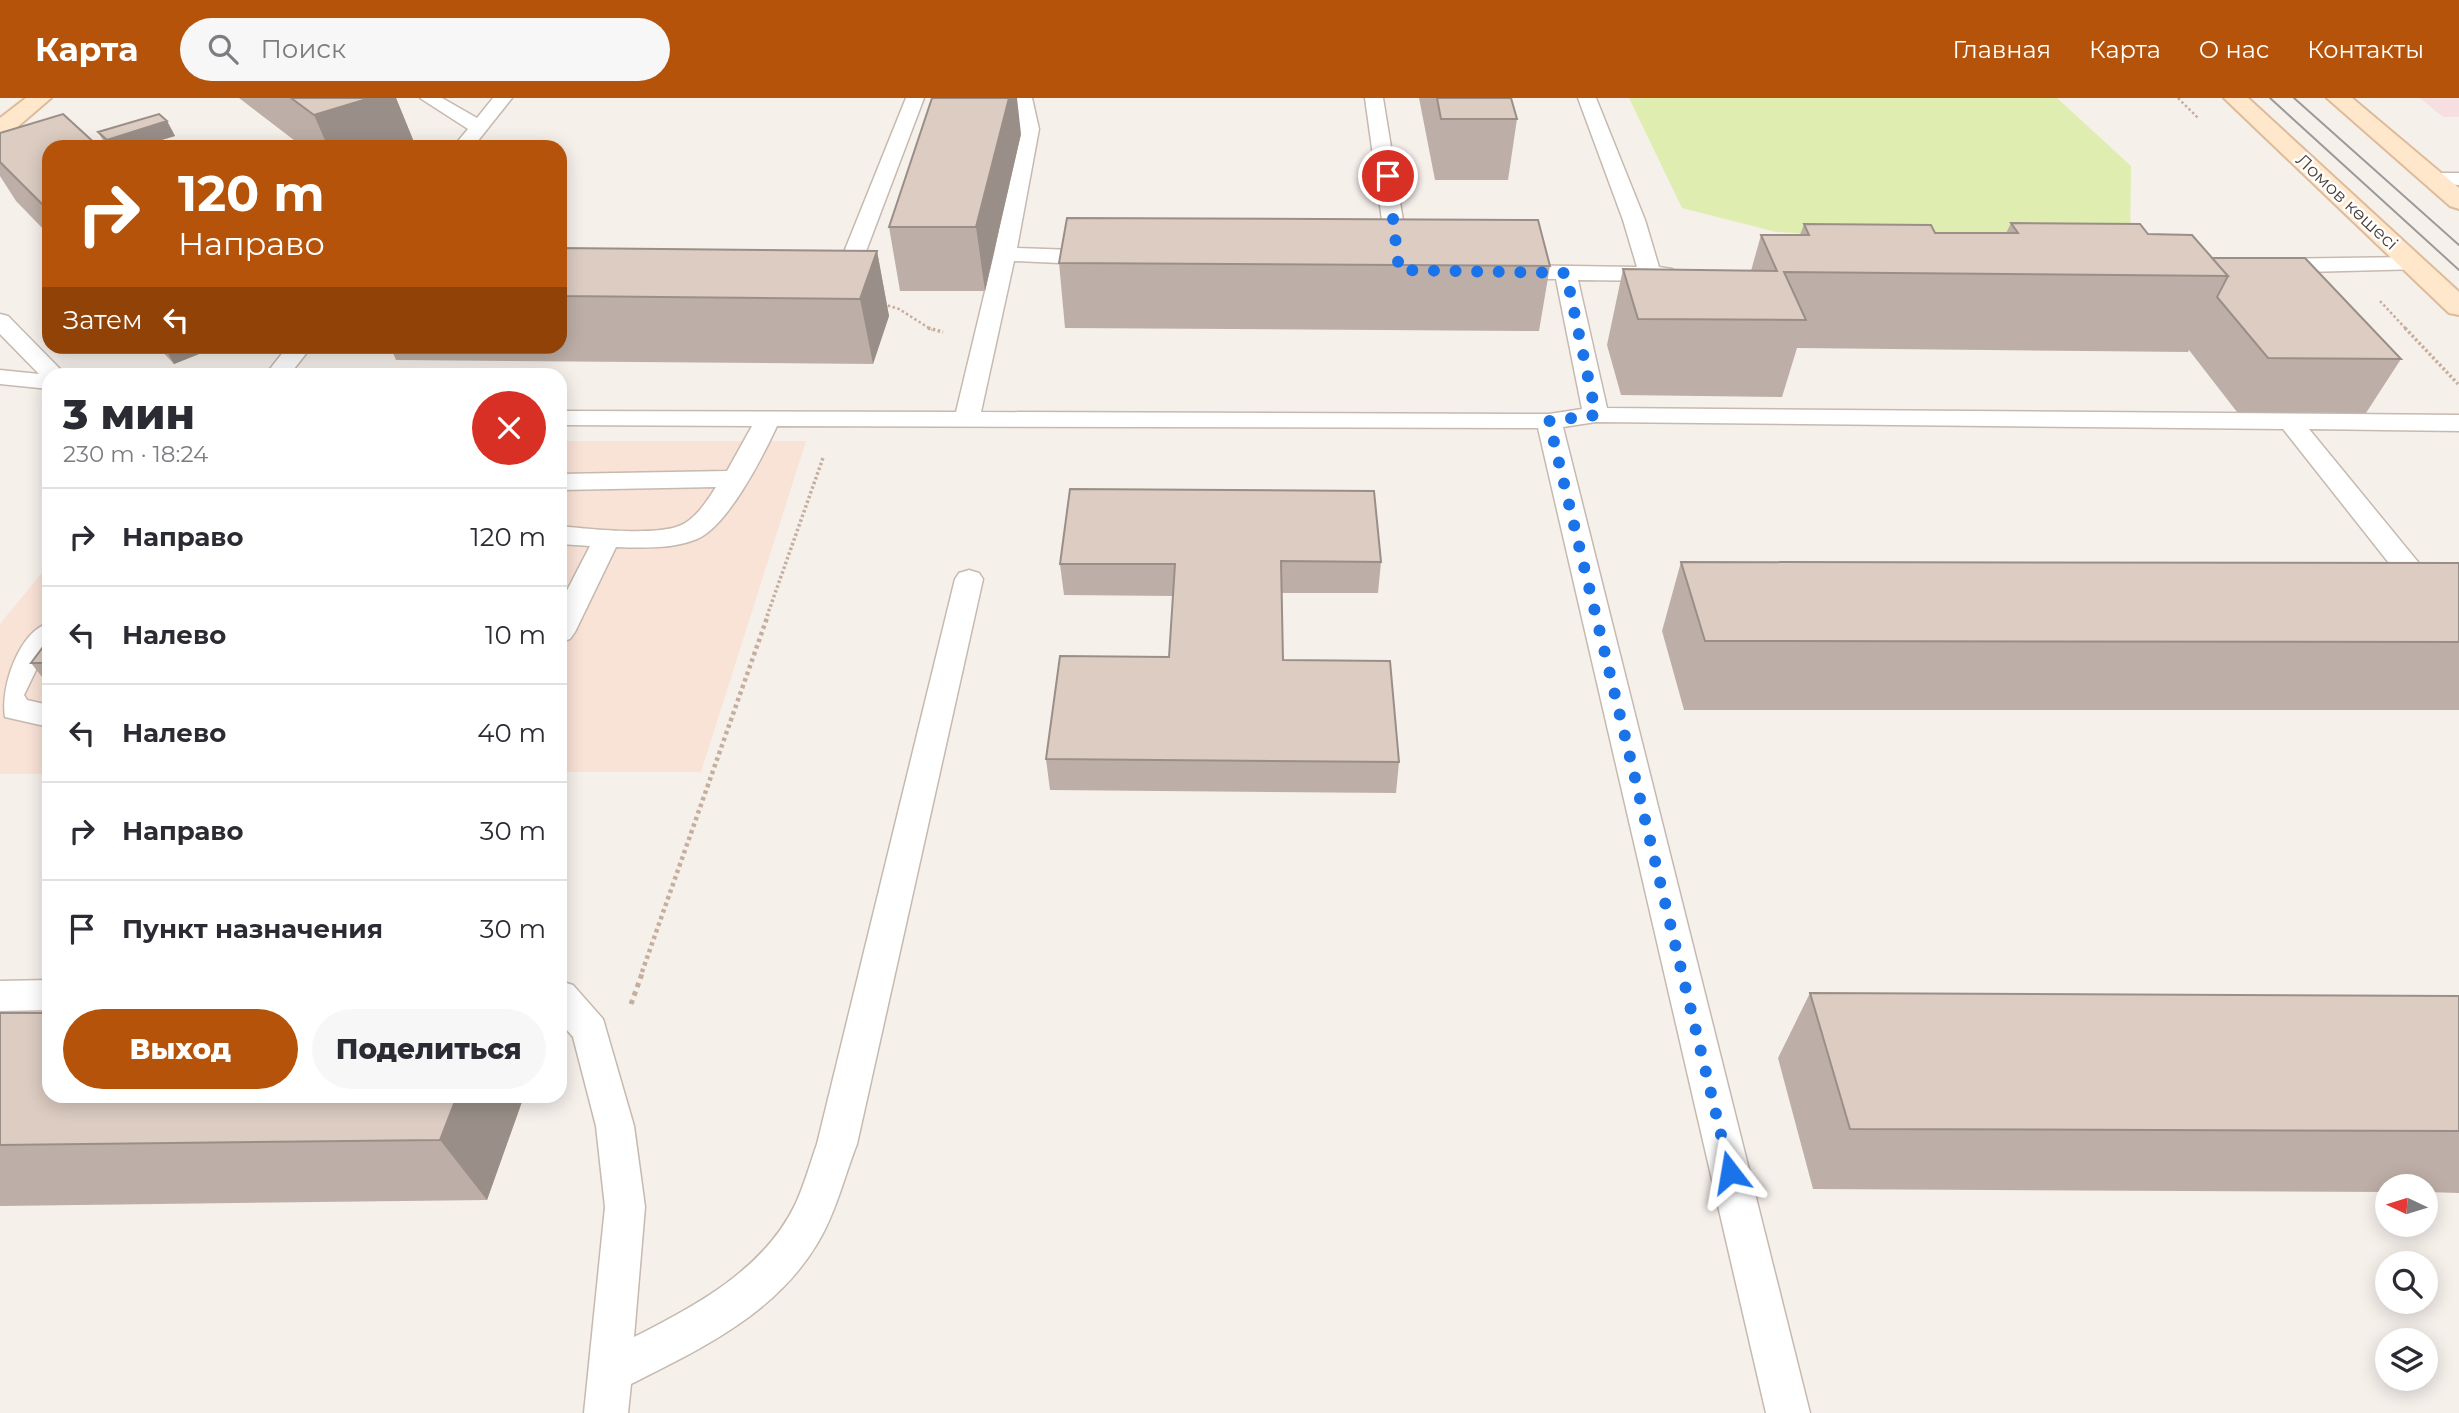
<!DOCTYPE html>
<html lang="ru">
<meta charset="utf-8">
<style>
:root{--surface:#fff;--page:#f7f7f7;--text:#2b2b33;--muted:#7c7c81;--line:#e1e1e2;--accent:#b45309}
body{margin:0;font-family:Montserrat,sans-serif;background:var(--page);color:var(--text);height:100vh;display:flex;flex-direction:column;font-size:26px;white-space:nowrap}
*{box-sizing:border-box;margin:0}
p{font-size:23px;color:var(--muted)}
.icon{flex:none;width:38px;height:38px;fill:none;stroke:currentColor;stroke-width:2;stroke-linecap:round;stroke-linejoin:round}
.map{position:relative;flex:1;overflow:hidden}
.drawer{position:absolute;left:42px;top:270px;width:525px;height:735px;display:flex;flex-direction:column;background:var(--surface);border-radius:21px;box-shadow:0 4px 18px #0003}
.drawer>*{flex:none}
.top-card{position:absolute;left:42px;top:42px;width:525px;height:214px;border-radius:21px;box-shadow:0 4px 18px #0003;background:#b45309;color:#fff;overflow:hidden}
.needle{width:46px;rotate:274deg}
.tools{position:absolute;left:2375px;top:1076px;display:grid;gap:14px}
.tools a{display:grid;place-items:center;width:63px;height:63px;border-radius:50%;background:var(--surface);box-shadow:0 4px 18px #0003;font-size:35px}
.pin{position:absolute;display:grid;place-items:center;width:60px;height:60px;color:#fff;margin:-30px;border:4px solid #fff;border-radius:50%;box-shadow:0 2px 7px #0007}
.me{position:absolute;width:77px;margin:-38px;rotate:346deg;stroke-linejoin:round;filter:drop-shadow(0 0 5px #0008)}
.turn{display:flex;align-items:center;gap:24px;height:147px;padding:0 21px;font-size:32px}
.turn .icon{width:91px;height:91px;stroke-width:2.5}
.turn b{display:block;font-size:49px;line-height:60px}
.then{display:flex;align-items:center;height:66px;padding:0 21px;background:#0003;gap:14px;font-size:26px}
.round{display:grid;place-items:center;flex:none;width:74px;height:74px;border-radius:37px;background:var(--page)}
.headline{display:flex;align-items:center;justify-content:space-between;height:119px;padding:0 21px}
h1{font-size:42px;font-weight:800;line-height:52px}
.cta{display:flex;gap:14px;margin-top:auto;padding:14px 21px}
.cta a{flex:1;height:80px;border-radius:42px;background:var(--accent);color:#fff;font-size:28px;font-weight:800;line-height:80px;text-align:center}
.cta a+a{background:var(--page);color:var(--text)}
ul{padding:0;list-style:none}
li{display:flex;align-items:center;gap:21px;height:98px;padding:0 21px;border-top:2px solid var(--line)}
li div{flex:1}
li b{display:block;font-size:26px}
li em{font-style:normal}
header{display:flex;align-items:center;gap:42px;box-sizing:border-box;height:98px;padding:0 35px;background:var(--accent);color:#fff}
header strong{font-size:33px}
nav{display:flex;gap:38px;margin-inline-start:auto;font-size:24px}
.search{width:490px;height:63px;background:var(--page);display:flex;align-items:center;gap:18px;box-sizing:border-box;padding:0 24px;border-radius:38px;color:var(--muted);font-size:26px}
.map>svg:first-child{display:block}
.commercial{fill:#f9e2d6}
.medical{fill:#f7dee1}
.green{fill:#e0edb1}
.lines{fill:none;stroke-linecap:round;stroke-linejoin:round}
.service-casing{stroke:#c6b9af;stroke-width:3}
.secondary-casing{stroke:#ddbb9a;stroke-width:4}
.path-far3{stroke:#c6ae9c;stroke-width:2.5;stroke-dasharray:2.5 2.5;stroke-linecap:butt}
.path-far2{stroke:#c6ae9c;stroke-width:3.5;stroke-dasharray:2.5 2.5;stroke-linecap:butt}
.path-far1{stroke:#c6ae9c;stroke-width:4.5;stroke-dasharray:3.5 3.5;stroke-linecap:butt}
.path{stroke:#c6ae9c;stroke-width:5;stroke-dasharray:4.5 4.5;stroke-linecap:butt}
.service{fill:#fff;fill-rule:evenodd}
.secondary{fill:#ffe7cc;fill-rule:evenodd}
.tram{stroke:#9a9a9a;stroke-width:2}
.wall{fill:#bdafa7}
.shaded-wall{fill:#9a8f88}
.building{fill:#dcccc2;stroke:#9a8f88;stroke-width:2}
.route{stroke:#1a73e8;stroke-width:12;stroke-dasharray:0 21.6}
.labels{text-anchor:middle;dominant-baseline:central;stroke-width:5;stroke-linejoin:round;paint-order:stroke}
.far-street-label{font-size:18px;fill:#4c3f38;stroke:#fff}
</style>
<header>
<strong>Карта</strong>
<div class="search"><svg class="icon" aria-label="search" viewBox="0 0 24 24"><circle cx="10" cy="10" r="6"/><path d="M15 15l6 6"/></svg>Поиск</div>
<nav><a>Главная</a><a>Карта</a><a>О нас</a><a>Контакты</a></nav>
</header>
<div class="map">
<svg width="2459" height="1315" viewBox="0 0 2459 1315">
<rect width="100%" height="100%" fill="#f6f0eb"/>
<!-- commercial -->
<path class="commercial" d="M560,343H806L701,674H560Z
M49,466V676H0V526Z"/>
<!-- medical -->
<path class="medical" d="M2420,0H2459V19H2443Z"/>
<!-- green -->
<path class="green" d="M1629,0H2057L2131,68L2130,154L1776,134L1682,110Z"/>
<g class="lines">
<defs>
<path id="service" d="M420,0H442L477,20L493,0H512L473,49H453L468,31Z
M906,0H924L857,177L843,192H827L824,187L836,174Z
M1014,0H1032L1039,31L1017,150L1103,153L1114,160L1103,167L1014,163L981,314L1549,316L1582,311L1556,181H1506L1495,174L1506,167L1637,169L1623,122L1578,0H1596L1645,122L1659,169L1672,171L1675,176L1664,183L1578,182L1607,310L2459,317V333L2309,331L2459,514V544L2449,541L2283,331L1596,324L1563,329L1810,1315H1766L1538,330L777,328C763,358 728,428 697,441C673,451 642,450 616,449L575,534L570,541L560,544V506L590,448L560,446V428C587,431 655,438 679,428C695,422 707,403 716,389L560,392V376L727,373L752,328L560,327V313L956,314L994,156L1019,31Z
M1365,0H1383L1410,165L1399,172L1388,165Z
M2434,75H2459V87L2427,85L2424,81L2427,77Z
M2414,159L2422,161L2425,166L2422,171L2269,175L2258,168L2269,161Z
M0,216L8,218L65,276H49V291L0,286V272L39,276L0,236Z
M288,248H312L290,276H266Z
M969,472L979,475L983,481L857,1046C844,1079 836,1115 817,1146C775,1216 701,1251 631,1286L628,1315H584L605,1109L596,1028L573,939L560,924V883L573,887L603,921L634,1028L645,1109L634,1239C696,1208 764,1171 795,1107C804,1088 810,1066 817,1046L955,481L959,475Z
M49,525V555L37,570L24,597L27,602L49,607V629L5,619C0,590 19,533 49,525Z
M49,882V912L0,913V883Z"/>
<path id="secondary" d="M26,0H51L8,37L0,39V20Z
M2224,0H2248L2459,194V217L2449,215Z
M2327,0H2352L2459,90V111L2450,108Z"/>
</defs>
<!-- service casing -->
<use href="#service" class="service-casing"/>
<!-- secondary casing -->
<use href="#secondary" class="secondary-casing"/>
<!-- path-far3 -->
<path class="path-far3" d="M2178,0L2199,21
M2380,203L2407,232
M883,206L899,211L932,232"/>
<!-- path-far2 -->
<path class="path-far2" d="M928,230L943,234
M2405,230L2458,286
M767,518L823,360"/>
<!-- path-far1 -->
<path class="path-far1" d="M642,874L768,517"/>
<!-- path -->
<path class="path" d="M631,906L643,873"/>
<!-- service -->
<use href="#service" class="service"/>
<!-- secondary -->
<use href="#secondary" class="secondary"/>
<!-- tram -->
<path class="tram" d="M2270,0L2459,172
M2294,0L2459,147"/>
</g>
<!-- wall -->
<path class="wall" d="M239,0H396L416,49H303Z
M1419,0H1511L1517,21L1508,82H1435Z
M167,23L175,38L138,49H107L98,34Z
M0,35L49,49V137L16,103L0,78Z
M1021,36L985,193H900L889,129Z
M2011,125L2148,136L2212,160L2401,261L2366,315L2237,314L2189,252L2188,254L1797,250L1782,299L1621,297L1607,247L1623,171L1751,173L1761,137H1800L1804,126L1935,135H2006Z
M560,150L877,153L889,218L873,266L396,262L390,248H560Z
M1059,165L1550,168L1539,233L1065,230Z
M157,248H219L174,266Z
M1070,391L1381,464L1378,495H1282L1283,562L1399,664L1396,695L1050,692L1046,661L1169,559L1173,498L1064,497L1060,466Z
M1681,464L2459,465V612H1684L1662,533Z
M49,541V588L31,565Z
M1810,895L2459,898V1095L2426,1094V1088H2387V1094L1813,1091L1778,960Z
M0,915L49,998H524L487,1102L0,1108Z"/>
<!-- shaded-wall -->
<path class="shaded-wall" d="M370,0H396L416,49H328L314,17Z
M1009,0H1017L1021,36L985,193L976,129Z
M167,23L175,38L138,49H111L107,42Z
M877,153L889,218L873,266L860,201Z
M164,248H219L174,266Z
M457,998H524L487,1102L440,1042Z"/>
<!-- building -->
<path class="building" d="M291,0H370L314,17Z
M932,0H1009L976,129H889Z
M1437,0H1511L1517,21H1441Z
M63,16L99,49H49V113L0,64V35Z
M159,16L167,23L107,42L98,34Z
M1067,120L1538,122L1550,168L1059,165Z
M2011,125L2140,126L2148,136L2192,137L2228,178L1784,174L1806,222L1638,221L1623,171L1777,173L1761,137H1809L1804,126L1931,127L1935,135H2018Z
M560,150L877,153L860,201L560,198Z
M2212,160H2305L2401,261L2268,260L2217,199L2228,178Z
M1070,391L1374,393L1381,464L1281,463L1283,562L1390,563L1399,664L1046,661L1060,558L1169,559L1175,466H1060Z
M1681,464L2459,465V544L1705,543Z
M49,541V565H31Z
M1810,895L2459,898V1033L1850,1031Z
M0,915H49V998H457L440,1042L0,1047Z"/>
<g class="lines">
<!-- route -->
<path class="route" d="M1388,78L1399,172L1566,175L1596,317L1549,323L1730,1074"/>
</g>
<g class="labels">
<!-- far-street labels -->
<g class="far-street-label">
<text transform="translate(2347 104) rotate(43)">Ломов көшесі</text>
</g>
</g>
</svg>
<div class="tools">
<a><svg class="needle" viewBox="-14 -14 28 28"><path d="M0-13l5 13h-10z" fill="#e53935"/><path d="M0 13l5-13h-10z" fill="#7c7c81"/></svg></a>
<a><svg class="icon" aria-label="search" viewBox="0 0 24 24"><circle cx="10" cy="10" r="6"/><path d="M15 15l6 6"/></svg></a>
<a><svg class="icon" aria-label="layers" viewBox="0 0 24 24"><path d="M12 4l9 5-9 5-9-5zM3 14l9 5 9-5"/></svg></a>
</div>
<div class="pin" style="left:1388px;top:78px;background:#d93025"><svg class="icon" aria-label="arrive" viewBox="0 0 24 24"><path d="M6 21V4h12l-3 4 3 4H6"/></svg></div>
<svg class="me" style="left:1730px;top:1074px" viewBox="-20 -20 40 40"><path d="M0-17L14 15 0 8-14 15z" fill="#1a73e8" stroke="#fff" stroke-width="4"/></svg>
<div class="top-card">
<div class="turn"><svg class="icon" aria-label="right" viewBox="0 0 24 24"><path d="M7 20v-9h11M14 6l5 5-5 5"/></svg><div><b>120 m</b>Направо</div></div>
<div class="then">Затем<svg class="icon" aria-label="left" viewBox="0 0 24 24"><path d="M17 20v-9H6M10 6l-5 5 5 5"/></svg></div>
</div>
<section class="drawer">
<div class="headline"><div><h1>3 мин</h1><p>230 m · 18:24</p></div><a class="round" style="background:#d93025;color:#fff"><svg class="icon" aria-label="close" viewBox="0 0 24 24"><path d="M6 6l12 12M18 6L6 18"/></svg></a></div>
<ul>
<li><svg class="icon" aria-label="right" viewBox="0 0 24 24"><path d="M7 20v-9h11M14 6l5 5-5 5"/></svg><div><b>Направо</b></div><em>120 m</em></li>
<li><svg class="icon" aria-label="left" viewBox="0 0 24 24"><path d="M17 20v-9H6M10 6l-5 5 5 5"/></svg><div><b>Налево</b></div><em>10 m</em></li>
<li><svg class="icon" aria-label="left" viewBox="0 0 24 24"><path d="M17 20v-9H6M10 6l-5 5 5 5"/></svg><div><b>Налево</b></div><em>40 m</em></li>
<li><svg class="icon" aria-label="right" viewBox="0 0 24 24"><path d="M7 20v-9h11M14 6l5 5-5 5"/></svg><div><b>Направо</b></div><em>30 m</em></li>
<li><svg class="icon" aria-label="arrive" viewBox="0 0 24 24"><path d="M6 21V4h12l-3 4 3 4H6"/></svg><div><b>Пункт назначения</b></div><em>30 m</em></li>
</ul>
<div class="cta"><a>Выход</a><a>Поделиться</a></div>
</section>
</div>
